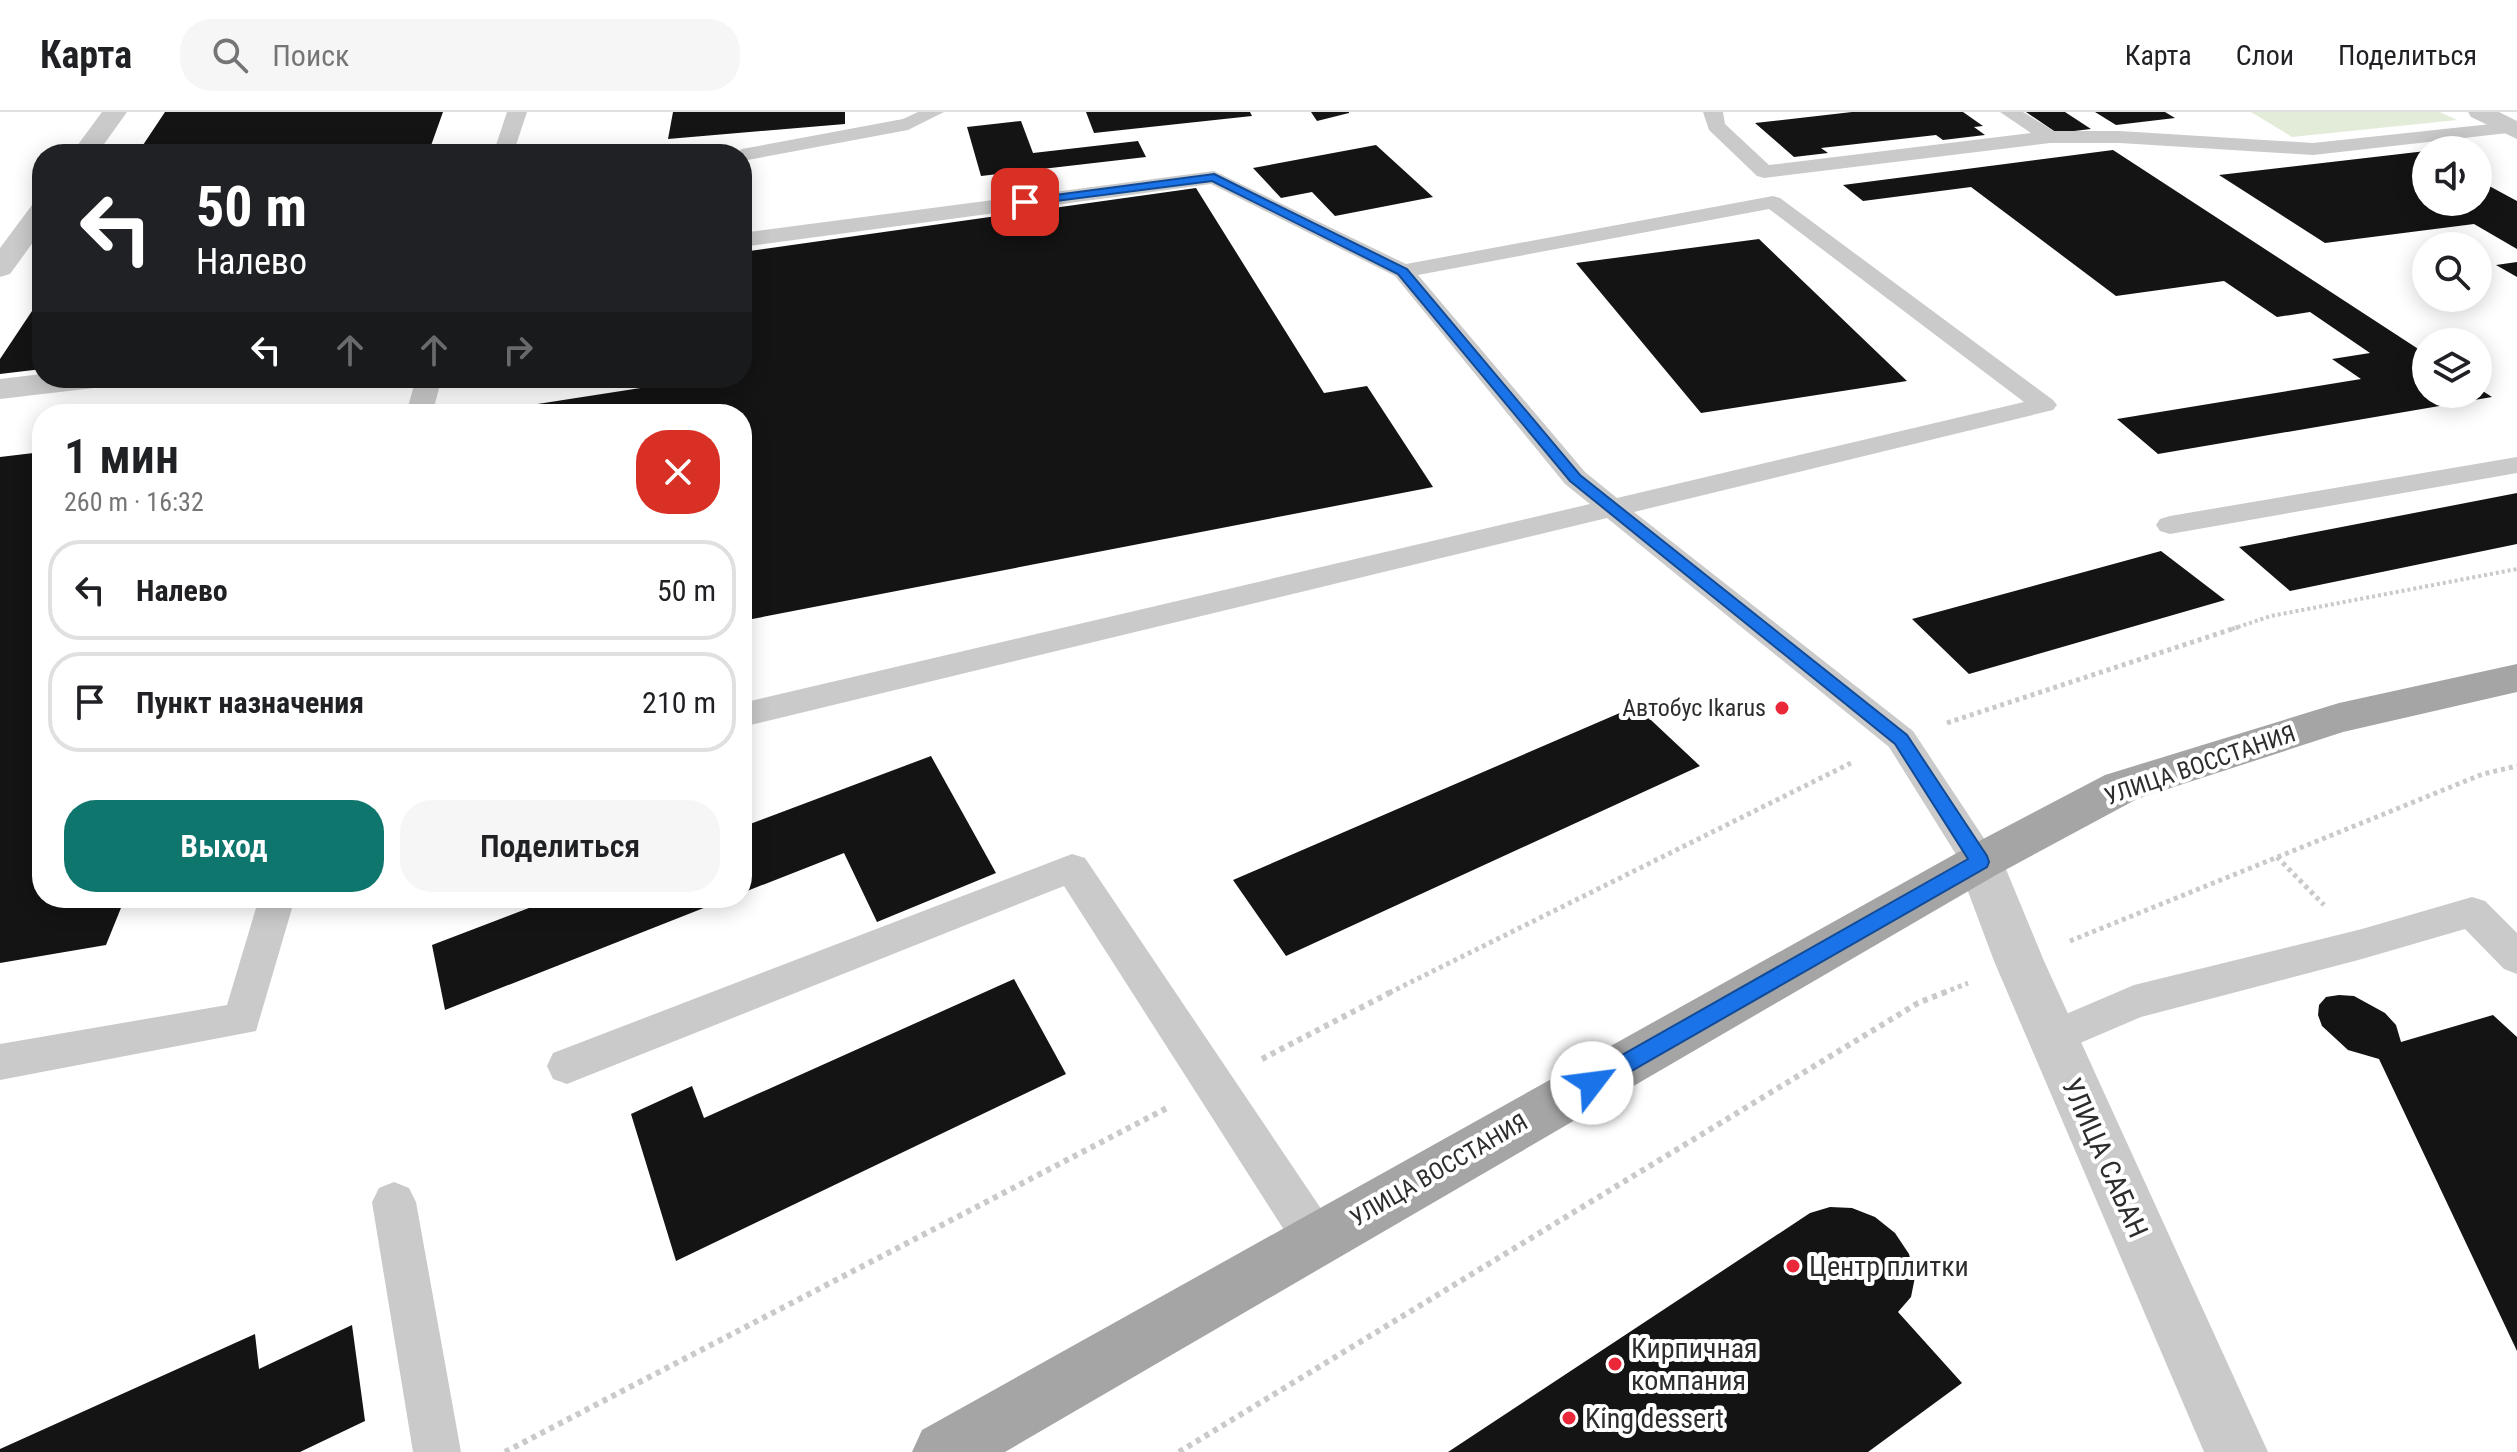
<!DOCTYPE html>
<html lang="ru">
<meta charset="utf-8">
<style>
:root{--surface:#fff;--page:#f6f6f6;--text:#202124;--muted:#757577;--line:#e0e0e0;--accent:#0f766e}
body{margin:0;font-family:"Roboto Condensed",sans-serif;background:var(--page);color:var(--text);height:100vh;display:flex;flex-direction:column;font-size:30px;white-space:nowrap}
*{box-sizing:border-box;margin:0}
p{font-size:26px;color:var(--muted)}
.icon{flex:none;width:44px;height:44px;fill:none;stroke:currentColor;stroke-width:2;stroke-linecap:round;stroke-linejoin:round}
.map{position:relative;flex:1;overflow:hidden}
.details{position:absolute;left:32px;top:292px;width:720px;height:504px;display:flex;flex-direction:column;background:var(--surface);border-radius:32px;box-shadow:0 4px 20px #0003}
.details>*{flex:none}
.banner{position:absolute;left:32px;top:32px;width:720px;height:244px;border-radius:32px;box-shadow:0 4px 20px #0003;background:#202124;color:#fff;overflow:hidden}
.fabs{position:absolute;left:2412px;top:24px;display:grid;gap:16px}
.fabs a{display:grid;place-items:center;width:80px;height:80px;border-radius:50%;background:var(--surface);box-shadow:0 4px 20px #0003;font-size:40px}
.pin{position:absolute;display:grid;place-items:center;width:68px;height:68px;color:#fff;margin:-34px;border-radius:16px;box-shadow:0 4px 12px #0006}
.me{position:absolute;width:88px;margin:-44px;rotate:60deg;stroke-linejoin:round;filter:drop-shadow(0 0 6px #0008)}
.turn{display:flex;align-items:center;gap:28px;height:168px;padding:0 32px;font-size:36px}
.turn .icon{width:104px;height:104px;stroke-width:2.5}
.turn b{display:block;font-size:56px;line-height:68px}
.lanes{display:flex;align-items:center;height:76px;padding:0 32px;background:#0003;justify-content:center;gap:40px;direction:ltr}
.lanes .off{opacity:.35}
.round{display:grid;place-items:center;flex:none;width:84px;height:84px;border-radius:32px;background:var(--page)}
.head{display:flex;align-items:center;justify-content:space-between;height:136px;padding:0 32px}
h1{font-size:48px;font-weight:600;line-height:60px}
.action{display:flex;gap:16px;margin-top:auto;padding:16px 32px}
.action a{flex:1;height:92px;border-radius:32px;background:var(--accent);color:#fff;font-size:32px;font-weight:600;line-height:92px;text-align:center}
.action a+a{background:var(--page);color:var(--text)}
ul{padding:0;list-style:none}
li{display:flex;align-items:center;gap:24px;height:100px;margin:0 16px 12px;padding:0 16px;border:4px solid var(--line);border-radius:32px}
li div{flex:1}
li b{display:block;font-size:30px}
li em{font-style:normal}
header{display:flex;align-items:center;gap:48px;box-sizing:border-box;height:112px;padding:0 40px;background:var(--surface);border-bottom:2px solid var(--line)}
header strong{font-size:38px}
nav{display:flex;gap:44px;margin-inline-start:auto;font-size:28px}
.search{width:560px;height:72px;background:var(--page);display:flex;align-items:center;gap:20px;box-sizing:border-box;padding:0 28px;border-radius:32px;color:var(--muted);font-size:30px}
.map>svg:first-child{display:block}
.green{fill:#e3ebd9}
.building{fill:#141414}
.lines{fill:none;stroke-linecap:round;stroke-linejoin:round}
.path-far2{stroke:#cacaca;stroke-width:4;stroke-dasharray:3 3;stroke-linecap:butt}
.path-far1{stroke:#cacaca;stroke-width:5;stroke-dasharray:4 4;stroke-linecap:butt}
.path{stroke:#cacaca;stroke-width:6;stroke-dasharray:5 5;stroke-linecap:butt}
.service{fill:#cacaca;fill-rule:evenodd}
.minor{fill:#cacaca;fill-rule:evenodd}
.primary{fill:#a5a5a5;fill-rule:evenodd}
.route{fill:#1a73e8;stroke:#114b97;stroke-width:2}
.poi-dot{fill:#eb2839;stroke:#fff;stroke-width:3}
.labels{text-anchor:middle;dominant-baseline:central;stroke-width:8;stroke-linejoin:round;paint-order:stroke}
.poi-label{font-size:24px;fill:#2d2d2d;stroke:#fff;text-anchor:end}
.street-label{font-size:24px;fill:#2d2d2d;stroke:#fff}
.near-street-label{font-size:28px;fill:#2d2d2d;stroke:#fff}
.near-poi-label{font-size:28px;fill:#2d2d2d;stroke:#fff;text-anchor:start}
</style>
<header>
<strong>Карта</strong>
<div class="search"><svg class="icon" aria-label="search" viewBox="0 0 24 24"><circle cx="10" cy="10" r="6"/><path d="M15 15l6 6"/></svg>Поиск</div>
<nav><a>Карта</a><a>Слои</a><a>Поделиться</a></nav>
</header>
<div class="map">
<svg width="2517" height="1340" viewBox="0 0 2517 1340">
<rect width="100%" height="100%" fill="#fff"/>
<!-- green -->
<path class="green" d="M2251,0H2440L2457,8L2292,25Z"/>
<!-- building -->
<path class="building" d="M165,0H443L428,42H137Z
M673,0H845V12L668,27Z
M1086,0H1250L1252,4L1094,21Z
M1311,0H1349V1L1317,9Z
M1852,0H1963L1983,14L1974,15L1985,23L1943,28L1936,23L1821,36L1828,41L1794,45L1755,11Z
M2026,0H2065L2091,17L2057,21Z
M2095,0H2165L2175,6L2116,13Z
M1021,9L1033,41L1138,29L1146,45L981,64L967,15Z
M1376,33L1433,85L1335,104L1312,80L1281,86L1253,56Z
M2113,38L2426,242V282H2478V276L2492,285L2158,342L2117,307L2361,267L2332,247L2370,241L2310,200L2277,205L2224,169L2116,184L1971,75L1863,89L1843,73Z
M2426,39V90H2478V68L2517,89V137L2474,112L2325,131L2219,63Z
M1196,76L1324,281L1367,274L1433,375L742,509V302H530L531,293L705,266H742V260L747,259L742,222V140Z
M1759,127L1907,269L1701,301L1576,151Z
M2517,150V165L2496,153Z
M42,184V257L0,262V247Z
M42,340V786H125L106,833L0,851V345Z
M2517,381V432L2290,479L2239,435Z
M2161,439L2225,488L1969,562L1912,507Z
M1636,594L1700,654L1286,844L1233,768Z
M931,644L996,761L877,810L844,741L742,781V715Z
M555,786H729L445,898L432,833Z
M1014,867L1066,962L676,1149L631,1002L692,974L704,1006Z
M2339,883L2354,884L2385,901L2396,913L2401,930L2493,903L2517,925V1239L2379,947L2348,938L2322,914L2318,903L2319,893L2326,885Z
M1830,1095L1852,1096L1875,1105L1895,1121L1909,1142L1915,1165L1911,1185L1898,1200L1962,1271L1868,1340H1448L1810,1101Z
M352,1213L365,1309L300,1340H0V1337L255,1222L259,1257Z"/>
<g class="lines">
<!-- path-far2 -->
<path class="path-far2" d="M2232,517L2271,504L2517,457"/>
<!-- path-far1 -->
<path class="path-far1" d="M1947,611L2238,515
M2277,745L2324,793
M2070,829L2483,662L2517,654
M1389,881L1853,650
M1943,881L1968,871"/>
<!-- path -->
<path class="path" d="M1262,947L1393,879
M505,1340L1167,996
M1179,1340L1918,891L1948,879"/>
<!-- service -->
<path class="service" d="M507,0H527L513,42H493Z
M918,0H944L908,18L742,49V42H733L742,37L903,7Z
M1703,0H1723L1725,12L1769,53L2031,21L2000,0H2023L2054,19H2120L2313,31L2510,10L2517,12V20L2313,43L2120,31H2050L1764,66L1757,64L1709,18Z
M1214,59L1406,152L1773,84L1780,86L2053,288L2057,293L2053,298L1634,400L1913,619L1993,740L1998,750L1993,760L1980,764L1967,760L1889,635L1607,406L742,615V591L1590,392L1565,372L1395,164L1211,72L742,135V121ZM1769,97L2024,290L1617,386L1585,360L1418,163Z
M416,266H442L432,302H406Z
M2517,345V361L2170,422L2160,419L2156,413L2160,407L2170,404Z
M1072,742L1085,746L1332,1113L1338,1128L1332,1143L1316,1149L1300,1143L1064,774L567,972L553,967L547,954L553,941Z
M2472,785L2485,789L2517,821V862L2504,857L2465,817L2362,847L2141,905L2052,943L2038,938L2032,926L2038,914L2134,873L2362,817Z
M259,786H295L256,919L0,968V932L227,893Z
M394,1070L409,1076L416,1090L461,1340H413L372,1090L379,1076Z"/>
<!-- minor -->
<path class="minor" d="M102,0H127L97,42H71Z
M2468,0H2499L2517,9V27L2471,5Z
M42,91V118L10,162L0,165V136L32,93Z
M42,262V266H110L105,273L94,276L0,287V267Z
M1980,732L1996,737L2003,750L2044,849L2268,1340H2204L1994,849L1957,750L1964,737Z"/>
<!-- primary -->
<path class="primary" d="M2517,552V580L2343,620L2137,687L1996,763L1005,1340H912L922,1318L1964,737L2105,663L2339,591Z"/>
</g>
<!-- route -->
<path class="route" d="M1214,62L1407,157L1580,363L1907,623L1987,744L1989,750L1987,755L1600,977L1592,980L1585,977L1582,971L1585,964L1968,747L1895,632L1570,369L1398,162L1212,69L1025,93L1020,90L1025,87Z"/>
<!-- markers -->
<g class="poi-dot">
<circle cx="1782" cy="596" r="8"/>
<circle cx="1793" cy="1154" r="8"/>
<circle cx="1615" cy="1252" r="8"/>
<circle cx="1569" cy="1306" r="8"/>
</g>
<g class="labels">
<!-- poi labels -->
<g class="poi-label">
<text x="1766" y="596">Автобус Ikarus</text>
</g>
<!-- street labels -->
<g class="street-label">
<text transform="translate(2200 653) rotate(-19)">УЛИЦА ВОССТАНИЯ</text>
<text transform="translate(1439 1058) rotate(-30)">УЛИЦА ВОССТАНИЯ</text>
</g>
<!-- near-street labels -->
<g class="near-street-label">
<text transform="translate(2105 1046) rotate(66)">УЛИЦА САБАН</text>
</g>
<!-- near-poi labels -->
<g class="near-poi-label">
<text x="1809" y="1154">Центр плитки</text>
<text x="1631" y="1236">Кирпичная<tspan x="1631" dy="32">компания</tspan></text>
<text x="1585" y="1306">King dessert</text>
</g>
</g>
</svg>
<div class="fabs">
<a><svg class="icon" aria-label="sound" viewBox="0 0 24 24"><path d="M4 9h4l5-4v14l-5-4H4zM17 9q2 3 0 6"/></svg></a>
<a><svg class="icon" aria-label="search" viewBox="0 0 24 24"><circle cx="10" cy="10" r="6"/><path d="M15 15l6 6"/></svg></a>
<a><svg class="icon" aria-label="layers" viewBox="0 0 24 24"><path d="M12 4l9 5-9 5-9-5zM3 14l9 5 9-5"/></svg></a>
</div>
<div class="pin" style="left:1025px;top:90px;background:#d93025"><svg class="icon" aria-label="arrive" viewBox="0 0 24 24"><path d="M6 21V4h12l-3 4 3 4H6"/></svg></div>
<svg class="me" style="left:1592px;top:971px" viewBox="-20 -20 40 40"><circle r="19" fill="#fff"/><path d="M0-13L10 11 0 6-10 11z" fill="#1a73e8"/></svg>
<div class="banner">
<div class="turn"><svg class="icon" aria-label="left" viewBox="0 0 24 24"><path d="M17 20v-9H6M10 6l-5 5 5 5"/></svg><div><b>50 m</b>Налево</div></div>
<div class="lanes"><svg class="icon" aria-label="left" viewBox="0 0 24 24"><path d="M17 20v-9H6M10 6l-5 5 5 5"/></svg><svg class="icon off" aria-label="ahead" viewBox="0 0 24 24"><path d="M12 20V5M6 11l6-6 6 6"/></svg><svg class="icon off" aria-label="ahead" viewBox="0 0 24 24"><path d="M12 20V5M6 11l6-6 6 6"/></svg><svg class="icon off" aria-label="right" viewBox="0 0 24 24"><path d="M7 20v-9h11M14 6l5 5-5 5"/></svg></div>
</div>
<section class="details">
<div class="head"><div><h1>1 мин</h1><p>260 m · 16:32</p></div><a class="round" style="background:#d93025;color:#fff"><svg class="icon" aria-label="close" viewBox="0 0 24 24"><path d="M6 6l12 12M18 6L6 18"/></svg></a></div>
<ul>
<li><svg class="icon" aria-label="left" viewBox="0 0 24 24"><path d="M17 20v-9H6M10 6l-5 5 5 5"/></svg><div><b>Налево</b></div><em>50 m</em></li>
<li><svg class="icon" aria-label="arrive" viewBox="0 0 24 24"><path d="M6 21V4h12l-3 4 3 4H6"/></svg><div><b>Пункт назначения</b></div><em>210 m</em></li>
</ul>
<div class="action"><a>Выход</a><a>Поделиться</a></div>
</section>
</div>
